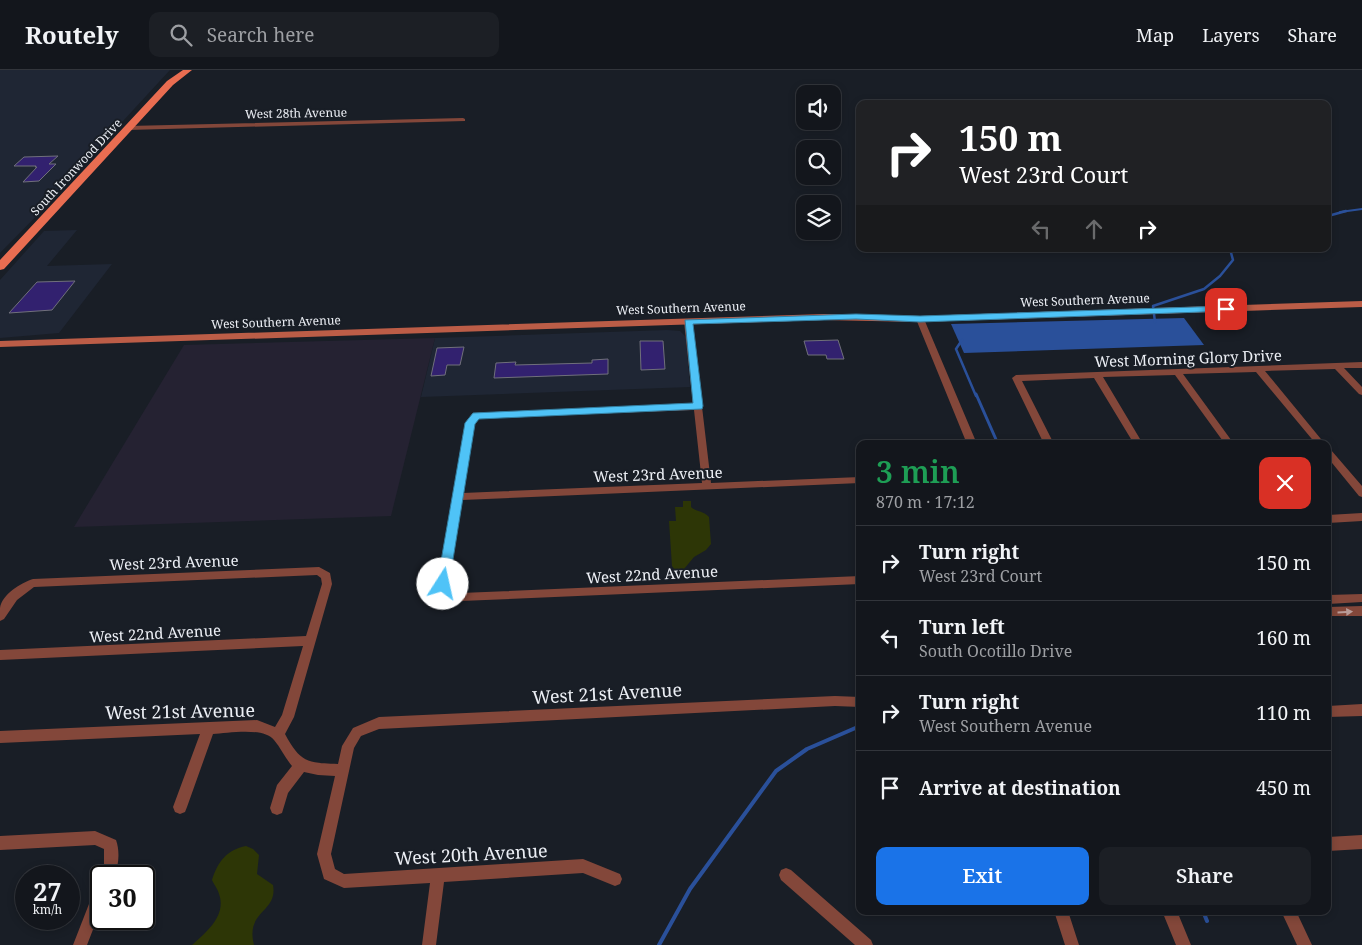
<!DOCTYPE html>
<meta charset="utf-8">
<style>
:root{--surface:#13161c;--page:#1c1f25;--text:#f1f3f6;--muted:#9d9fa3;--line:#32353b;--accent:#1a73e8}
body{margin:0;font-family:"Noto Serif",serif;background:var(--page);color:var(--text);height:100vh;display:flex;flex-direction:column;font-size:19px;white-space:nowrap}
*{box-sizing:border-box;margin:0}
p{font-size:16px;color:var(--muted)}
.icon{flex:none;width:28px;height:28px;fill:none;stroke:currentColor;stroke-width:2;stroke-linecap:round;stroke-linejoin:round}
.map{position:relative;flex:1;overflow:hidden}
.panel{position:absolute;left:856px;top:370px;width:475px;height:475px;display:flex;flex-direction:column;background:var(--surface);border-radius:10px;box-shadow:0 2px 8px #0003,0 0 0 1px var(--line)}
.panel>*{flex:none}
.hud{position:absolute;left:856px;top:30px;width:475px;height:152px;border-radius:10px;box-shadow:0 2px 8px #0003,0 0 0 1px var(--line);background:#202124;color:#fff;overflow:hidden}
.fabs{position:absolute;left:796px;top:15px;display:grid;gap:10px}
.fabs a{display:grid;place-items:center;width:45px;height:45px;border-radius:10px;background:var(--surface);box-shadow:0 2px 8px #0003,0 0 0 1px var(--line);font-size:25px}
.speed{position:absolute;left:15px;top:795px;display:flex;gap:10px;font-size:25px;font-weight:700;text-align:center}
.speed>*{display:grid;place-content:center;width:65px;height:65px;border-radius:50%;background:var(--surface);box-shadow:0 2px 8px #0003,0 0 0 1px var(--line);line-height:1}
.speed small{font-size:12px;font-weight:400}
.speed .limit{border:2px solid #111;border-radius:8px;background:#fff;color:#111}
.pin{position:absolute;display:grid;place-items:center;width:42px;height:42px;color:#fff;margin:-21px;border-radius:10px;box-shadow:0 2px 8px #0006}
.me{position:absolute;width:55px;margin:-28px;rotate:10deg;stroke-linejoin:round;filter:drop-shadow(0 0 4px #0008)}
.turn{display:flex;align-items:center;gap:18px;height:105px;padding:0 20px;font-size:22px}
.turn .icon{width:65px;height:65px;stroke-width:2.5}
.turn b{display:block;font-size:35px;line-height:42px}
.lanes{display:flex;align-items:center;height:48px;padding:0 20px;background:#0003;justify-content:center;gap:25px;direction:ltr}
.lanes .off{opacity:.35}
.round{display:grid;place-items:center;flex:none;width:52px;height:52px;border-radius:10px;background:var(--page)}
.overview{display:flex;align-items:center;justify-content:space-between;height:85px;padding:0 20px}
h1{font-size:30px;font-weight:600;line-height:38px;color:#1e9e55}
.primary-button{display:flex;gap:10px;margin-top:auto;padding:10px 20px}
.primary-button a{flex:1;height:58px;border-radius:10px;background:var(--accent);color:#fff;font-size:20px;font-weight:600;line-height:58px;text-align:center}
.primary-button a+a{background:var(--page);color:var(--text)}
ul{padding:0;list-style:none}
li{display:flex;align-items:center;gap:15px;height:75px;padding:0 20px;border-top:1px solid var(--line)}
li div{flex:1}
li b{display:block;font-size:19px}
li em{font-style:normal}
header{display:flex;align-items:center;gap:30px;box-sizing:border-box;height:70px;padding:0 25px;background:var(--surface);border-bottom:1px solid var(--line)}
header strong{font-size:24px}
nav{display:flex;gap:28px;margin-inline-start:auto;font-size:18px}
.search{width:350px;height:45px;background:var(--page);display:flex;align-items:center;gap:12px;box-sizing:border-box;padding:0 18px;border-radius:10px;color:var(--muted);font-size:19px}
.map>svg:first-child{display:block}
.built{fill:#1f2634}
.medical{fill:#252232}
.green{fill:#2d3606}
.water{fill:#2a509a}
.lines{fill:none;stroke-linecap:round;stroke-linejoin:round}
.stream-far3{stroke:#2a509a;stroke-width:2}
.stream-far2{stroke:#2a509a;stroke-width:2.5}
.stream-far1{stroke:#2a509a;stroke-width:3}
.stream{stroke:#2a509a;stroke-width:4}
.building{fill:#32216f;stroke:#70707b}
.street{fill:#83473a;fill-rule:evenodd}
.secondary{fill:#bc5d47;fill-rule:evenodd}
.primary{fill:#e96d51;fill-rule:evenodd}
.oneway{fill:#b89b98}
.route{fill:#4fc3f7;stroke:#337fa1}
.labels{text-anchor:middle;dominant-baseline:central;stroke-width:4;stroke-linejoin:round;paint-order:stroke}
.far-street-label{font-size:12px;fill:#eceff5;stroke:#191e26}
.street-label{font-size:15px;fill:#eceff5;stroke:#191e26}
.near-street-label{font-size:18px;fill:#eceff5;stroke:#191e26}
</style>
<header>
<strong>Routely</strong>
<div class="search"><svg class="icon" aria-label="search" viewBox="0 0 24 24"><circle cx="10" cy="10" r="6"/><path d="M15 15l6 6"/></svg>Search here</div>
<nav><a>Map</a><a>Layers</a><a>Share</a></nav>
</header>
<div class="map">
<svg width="1362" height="875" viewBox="0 0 1362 875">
<rect width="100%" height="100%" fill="#191e26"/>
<!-- built -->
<path class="built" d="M0,0H170L64,115L57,125L0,183Z
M77,160L47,196L112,194L59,263L0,268V210L44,161Z
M667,260L680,261L686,267L690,317L421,327L435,268Z"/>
<!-- medical -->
<path class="medical" d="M435,268L391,446L74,457L184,275Z"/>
<!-- green -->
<path class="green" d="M683,431H691V437C696,442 704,441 709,447L711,474L706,480L694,487L684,499L675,500L672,496L669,451H676L675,437H683Z
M246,776L253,779L259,785L257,804L273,815C278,843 245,840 254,875H192C205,863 227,846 219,824C218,819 214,815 212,810C218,791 227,780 246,776Z"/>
<!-- water -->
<path class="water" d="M1184,248L1204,275L964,283L951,254Z"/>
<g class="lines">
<!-- stream-far3 -->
<path class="stream-far3" d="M1340,142L1362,139"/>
<!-- stream-far2 -->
<path class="stream-far2" d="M1328,146L1346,141
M1155,252L1153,236L1204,219L1220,206L1233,190L1230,179
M962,270L956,279L976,326"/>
<!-- stream-far1 -->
<path class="stream-far1" d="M976,324L998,374"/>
<!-- stream -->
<path class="stream" d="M1203,841L1207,851
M659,875L690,819L776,701L807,679L860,656"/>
</g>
<!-- building -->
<path class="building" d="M58,86L49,94H56L39,111L23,112L37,97H35L36,96H14L24,87Z
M75,211L52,240L9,243L37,212Z
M838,270L844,289H827L826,285H808L804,271Z
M640,271H663L665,299L641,300Z
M464,277L460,295H447L445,305L431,306L437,278Z
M608,289V304L494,308L496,293L516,292L515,295L592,293V290Z"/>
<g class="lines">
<!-- street -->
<path class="street" d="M463,48L465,49V51L128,60L125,58L128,56Z
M917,247H920L924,249L977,374H967L916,249Z
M685,250H691L692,252L711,413L860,407V413L462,430L448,514L450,520L461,523L860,506V514L461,531L442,527L438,514L465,353L473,343L693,334L684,252ZM694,340L702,413L463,423L474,353L479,348Z
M1362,292V298H1344L1362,317V325L1359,324L1335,299L1265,301L1325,374H1316L1256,302L1183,304L1234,374H1225L1175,305L1103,307L1143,374H1134L1094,308L1022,311L1054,374H1044L1012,308L1016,305Z
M1328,379L1331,380L1362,416V427L1359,426L1328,388Z
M1362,443V451L1328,453V445Z
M319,497L330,503L332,514L294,647L285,664C300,692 307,693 338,694L342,676L353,658L379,647L835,626L860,627V637L835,636L379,659L361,666L354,678L331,784L335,799L344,804L583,789L620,804L622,809L620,814L615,816L583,803L444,812L436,875H422L430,813L344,818L324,809L317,784L335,706L318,705L304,702L288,723L282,743L277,745L272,743L270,738L277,715L292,696C285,688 281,678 274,670C264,657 228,663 213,664L187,737L185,742L180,744L175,742L173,737L200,664L0,673V661L257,650L275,657L282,645L303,576L0,590V580L306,566L322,514L321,508L317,505L34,517L17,530L4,549L0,551C0,547 0,542 0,538C2,524 21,513 33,509Z
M1362,524V532L1328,534V525Z
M1362,536V546H1328V537Z
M1362,634V646L1328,647V636Z
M95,761L116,770C120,781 119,796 114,806H101V809L100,806L104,797V779L95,775L0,780V766Z
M1362,765V779L1328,781V767Z
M786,798L791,800L871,870L873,875H855L781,810L779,805L781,800Z
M101,814V839L87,875H73L96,816Z
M1054,841H1068L1079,875H1065Z
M1162,841H1177L1191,875H1176Z
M1281,841H1296L1312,875H1297Z"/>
<!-- secondary -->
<path class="secondary" d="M1362,231V237L920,252L824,250L0,277V271L824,244L920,246Z"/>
<!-- primary -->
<path class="primary" d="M183,0H192L173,15L4,199L0,200V190L167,11Z"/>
</g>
<!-- one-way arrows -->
<defs><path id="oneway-solid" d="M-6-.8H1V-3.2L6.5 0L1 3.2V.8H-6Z" transform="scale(1.25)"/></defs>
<use class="oneway" href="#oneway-solid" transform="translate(1345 542) rotate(-3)"/>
<!-- route -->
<path class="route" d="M1226,236L1230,237V241L920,252L856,249L693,254L703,336L702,339L479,349L475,354L449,514L447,518H439L437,514L465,353L473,343L693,333L685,250L856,244L920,246Z"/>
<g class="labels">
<!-- far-street labels -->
<g class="far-street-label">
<text transform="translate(296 43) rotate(-1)">West 28th Avenue</text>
<text transform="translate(76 97) rotate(-47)">South Ironwood Drive</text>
<text transform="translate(1085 230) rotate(-2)">West Southern Avenue</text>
<text transform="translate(681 238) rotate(-2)">West Southern Avenue</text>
<text transform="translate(276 252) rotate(-2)">West Southern Avenue</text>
</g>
<!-- street labels -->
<g class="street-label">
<text transform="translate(1188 288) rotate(-2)">West Morning Glory Drive</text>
<text transform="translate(658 404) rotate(-2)">West 23rd Avenue</text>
<text transform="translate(174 492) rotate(-2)">West 23rd Avenue</text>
<text transform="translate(652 504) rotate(-3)">West 22nd Avenue</text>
<text transform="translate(155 563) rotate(-3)">West 22nd Avenue</text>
</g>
<!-- near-street labels -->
<g class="near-street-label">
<text transform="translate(607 623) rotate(-3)">West 21st Avenue</text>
<text transform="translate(180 641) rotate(-1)">West 21st Avenue</text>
<text transform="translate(471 784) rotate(-3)">West 20th Avenue</text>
</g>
</g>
</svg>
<div class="fabs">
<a><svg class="icon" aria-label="sound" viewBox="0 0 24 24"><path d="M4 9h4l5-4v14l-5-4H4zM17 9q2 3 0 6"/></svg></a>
<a><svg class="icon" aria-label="search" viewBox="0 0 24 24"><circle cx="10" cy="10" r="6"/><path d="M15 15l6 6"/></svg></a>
<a><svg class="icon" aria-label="layers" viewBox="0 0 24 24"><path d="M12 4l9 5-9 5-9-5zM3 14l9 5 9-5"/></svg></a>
</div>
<div class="speed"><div>27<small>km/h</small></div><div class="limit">30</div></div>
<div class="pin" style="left:1226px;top:239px;background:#d93025"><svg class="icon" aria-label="arrive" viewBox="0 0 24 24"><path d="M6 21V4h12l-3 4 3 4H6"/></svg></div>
<svg class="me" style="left:443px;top:514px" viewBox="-20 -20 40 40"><circle r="19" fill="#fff"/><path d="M0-13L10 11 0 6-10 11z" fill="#4fc3f7"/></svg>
<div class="hud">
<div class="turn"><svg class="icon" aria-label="right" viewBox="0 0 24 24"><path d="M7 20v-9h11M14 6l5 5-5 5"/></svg><div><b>150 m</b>West 23rd Court</div></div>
<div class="lanes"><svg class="icon off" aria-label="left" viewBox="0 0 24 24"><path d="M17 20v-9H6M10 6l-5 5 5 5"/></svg><svg class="icon off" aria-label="ahead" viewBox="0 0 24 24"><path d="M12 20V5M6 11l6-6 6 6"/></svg><svg class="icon" aria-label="right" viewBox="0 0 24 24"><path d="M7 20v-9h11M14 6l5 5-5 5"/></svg></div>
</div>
<section class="panel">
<div class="overview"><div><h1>3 min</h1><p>870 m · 17:12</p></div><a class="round" style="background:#d93025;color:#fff"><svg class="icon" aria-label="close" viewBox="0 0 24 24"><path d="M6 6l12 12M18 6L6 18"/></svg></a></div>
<ul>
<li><svg class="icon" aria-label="right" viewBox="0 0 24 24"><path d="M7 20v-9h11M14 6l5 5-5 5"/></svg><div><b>Turn right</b><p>West 23rd Court</p></div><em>150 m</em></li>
<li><svg class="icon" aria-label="left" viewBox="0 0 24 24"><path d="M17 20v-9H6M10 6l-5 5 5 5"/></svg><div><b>Turn left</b><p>South Ocotillo Drive</p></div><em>160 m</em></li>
<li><svg class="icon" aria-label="right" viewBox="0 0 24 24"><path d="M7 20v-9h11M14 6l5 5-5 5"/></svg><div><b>Turn right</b><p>West Southern Avenue</p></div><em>110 m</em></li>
<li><svg class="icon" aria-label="arrive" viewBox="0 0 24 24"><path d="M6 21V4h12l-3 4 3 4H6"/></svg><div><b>Arrive at destination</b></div><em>450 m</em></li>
</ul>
<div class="primary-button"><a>Exit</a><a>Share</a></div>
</section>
</div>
